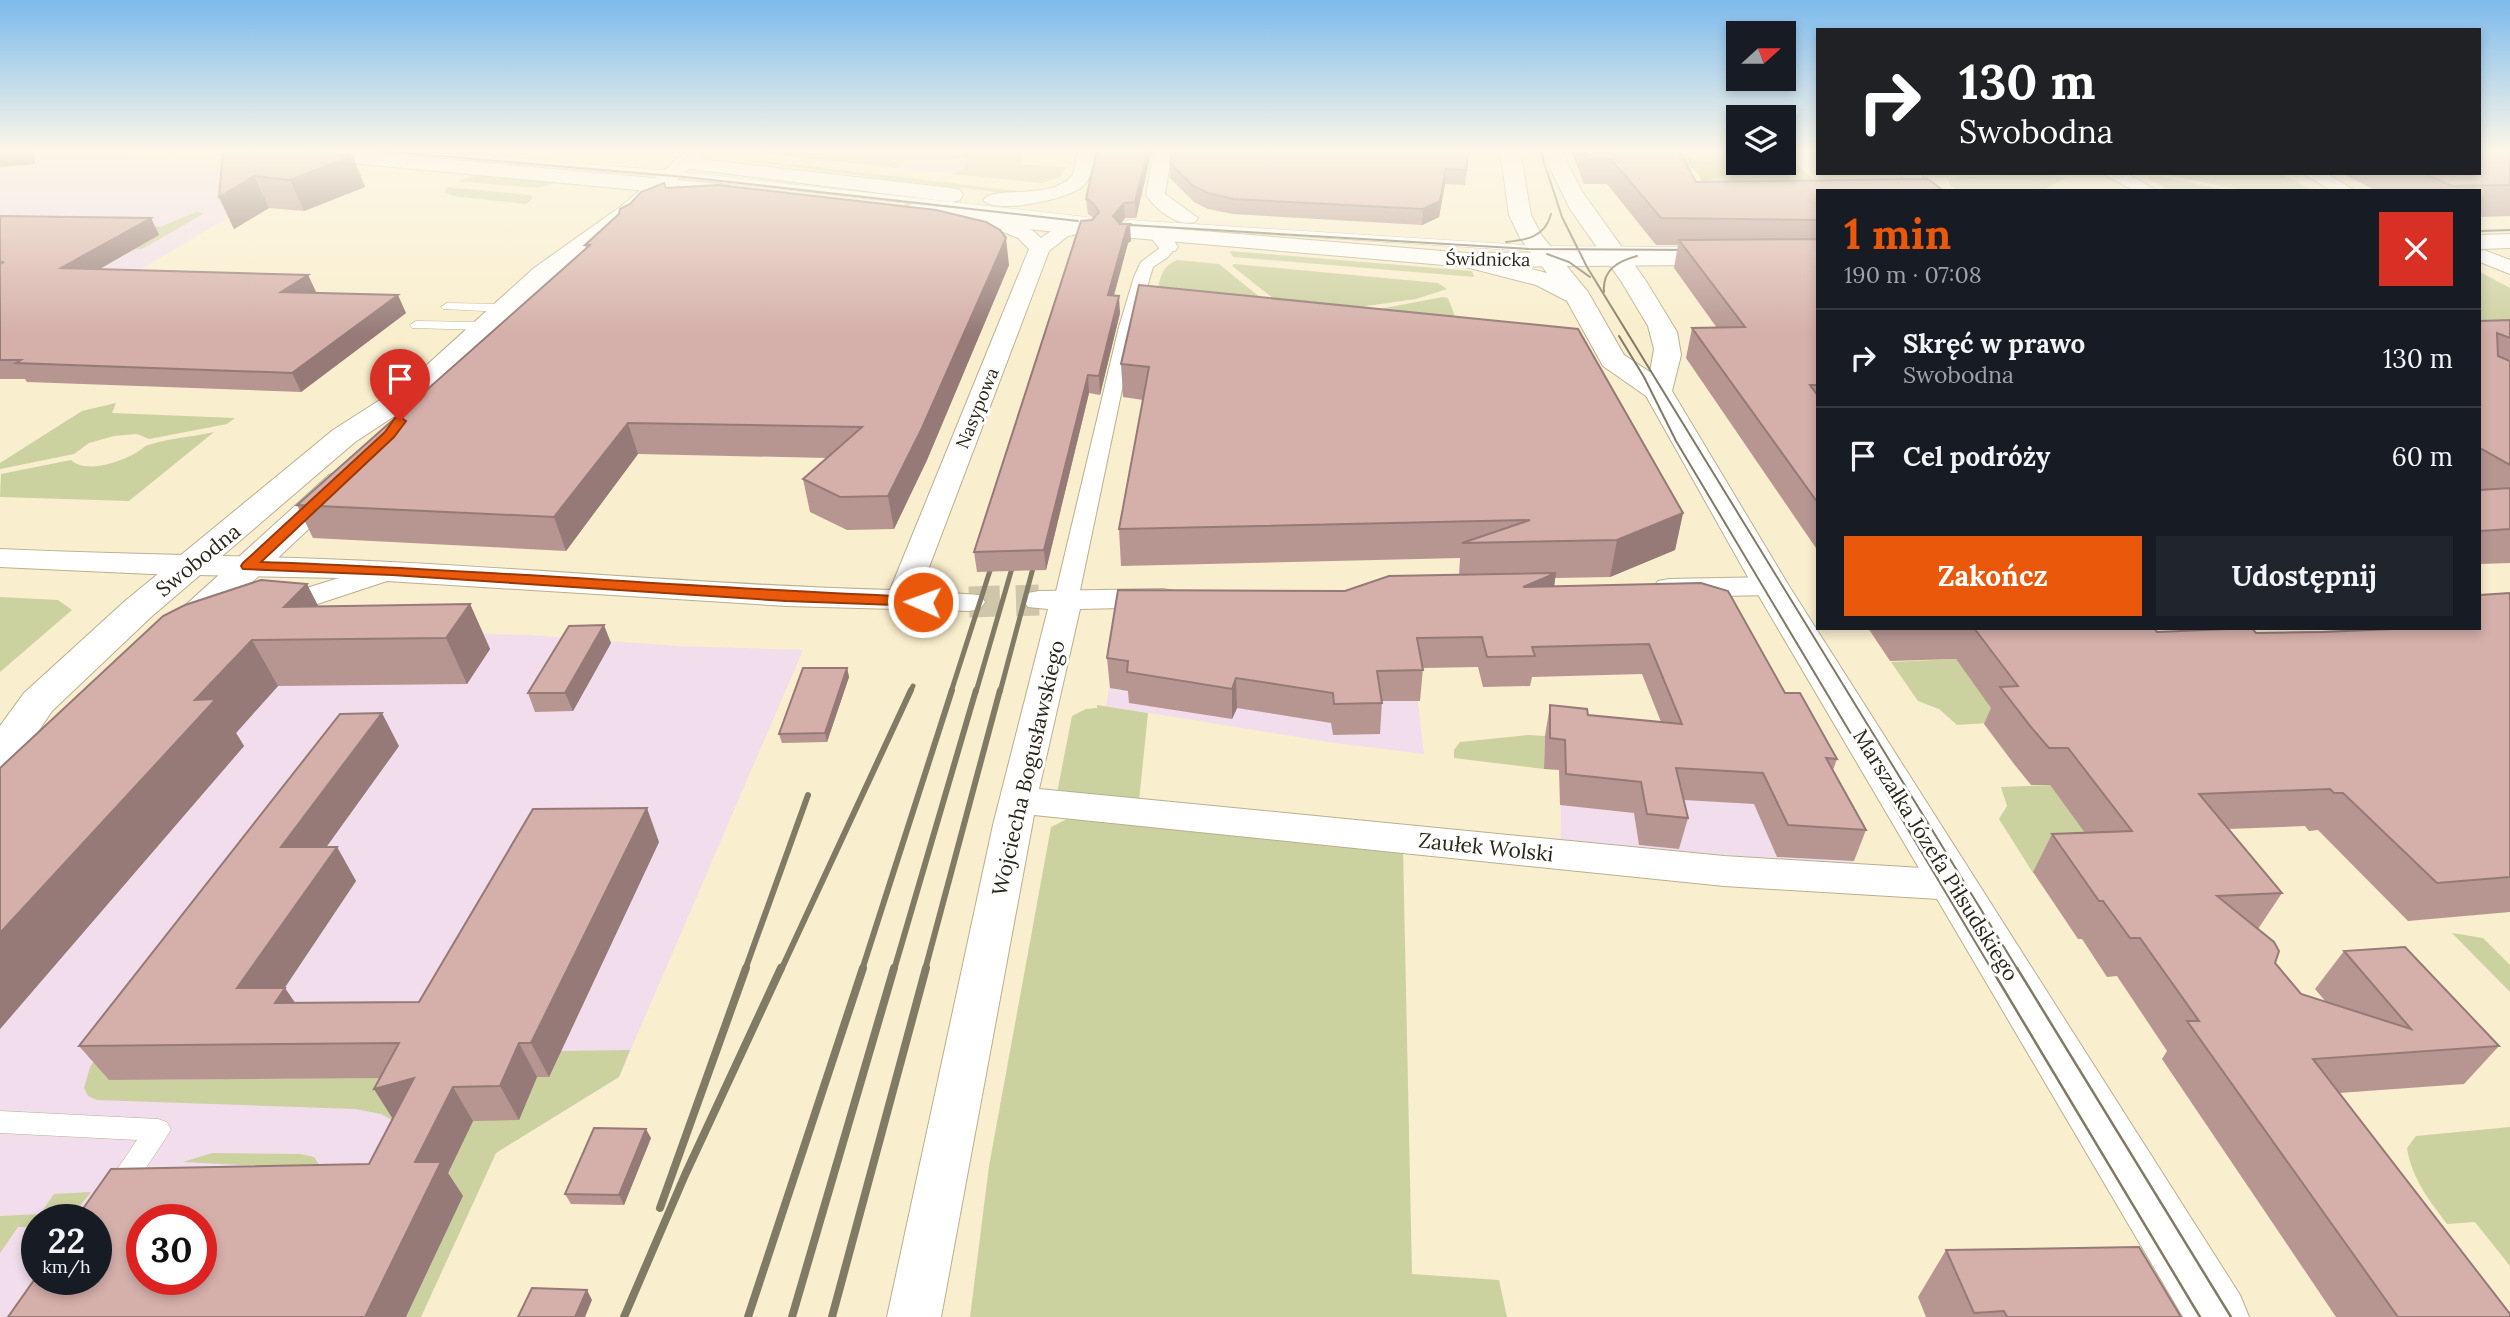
<!DOCTYPE html>
<html lang="pl">
<meta charset="utf-8">
<style>
:root{--surface:#171b24;--page:#20242c;--text:#f1f3f6;--muted:#9ea1a6;--line:#363941;--accent:#ea580c}
body{margin:0;font-family:Lora,serif;background:var(--page);color:var(--text);height:100vh;display:flex;flex-direction:column;font-size:26px;white-space:nowrap}
*{box-sizing:border-box;margin:0}
p{font-size:23px;color:var(--muted)}
.icon{flex:none;width:38px;height:38px;fill:none;stroke:currentColor;stroke-width:2;stroke-linecap:round;stroke-linejoin:round}
.map{position:relative;flex:1;overflow:hidden}
.sheet{position:absolute;left:1816px;top:189px;width:665px;height:441px;display:flex;flex-direction:column;background:var(--surface);border-radius:0px;box-shadow:0 4px 10px #0003}
.sheet>*{flex:none}
.hud{position:absolute;left:1816px;top:28px;width:665px;height:147px;border-radius:0px;box-shadow:0 4px 10px #0003;background:#202124;color:#fff;overflow:hidden}
.needle{width:46px;rotate:69deg}
.fabs{position:absolute;left:1726px;top:21px;display:grid;gap:14px}
.fabs a{display:grid;place-items:center;width:70px;height:70px;border-radius:0px;background:var(--surface);box-shadow:0 4px 10px #0003;font-size:35px}
.speed{position:absolute;left:21px;top:1204px;display:flex;gap:14px;font-size:35px;font-weight:700;text-align:center}
.speed>*{display:grid;place-content:center;width:91px;height:91px;border-radius:50%;background:var(--surface);box-shadow:0 4px 10px #0003;line-height:1}
.speed small{font-size:18px;font-weight:400}
.speed .limit{border:10px solid #d22;background:#fff;color:#111}
.pin{position:absolute;display:grid;place-items:center;width:60px;height:60px;color:#fff;margin:-72px -30px;border-radius:50% 50% 50% 0;rotate:-45deg;box-shadow:0 0 7px #0007}
.pin .icon{rotate:45deg}
.me{position:absolute;width:77px;margin:-38px;rotate:272deg;stroke-linejoin:round;filter:drop-shadow(0 0 5px #0008)}
.turn{display:flex;align-items:center;gap:24px;height:147px;padding:0 28px;font-size:32px}
.turn .icon{width:91px;height:91px;stroke-width:2.5}
.turn b{display:block;font-size:49px;line-height:60px}
.round{display:grid;place-items:center;flex:none;width:74px;height:74px;border-radius:0px;background:var(--page)}
.summary{display:flex;align-items:center;justify-content:space-between;height:119px;padding:0 28px}
h1{font-size:42px;font-weight:700;line-height:52px;color:var(--accent)}
.primary-button{display:flex;gap:14px;margin-top:auto;padding:14px 28px}
.primary-button a{flex:1;height:80px;border-radius:0px;background:var(--accent);color:#fff;font-size:28px;font-weight:700;line-height:80px;text-align:center}
.primary-button a+a{background:var(--page);color:var(--text)}
ul{padding:0;list-style:none}
li{display:flex;align-items:center;gap:21px;height:98px;padding:0 28px;border-top:2px solid var(--line)}
li div{flex:1}
li b{display:block;font-size:26px}
li em{font-style:normal}
.map>svg:first-child{display:block}
.commercial{fill:#f2ddec;fill-rule:evenodd}
.green{fill:#ccd1a0}
.forest{fill:#bbc274}
.lines{fill:none;stroke-linecap:round;stroke-linejoin:round}
.minor-tunnel{stroke:#cfc6a9;stroke-width:31;stroke-dasharray:31 16;stroke-linecap:butt}
.service-casing{stroke:#b9af90;stroke-width:1}
.pedestrian-casing{stroke:#b9af90;stroke-width:2}
.minor-casing{stroke:#b9af90;stroke-width:2}
.tertiary-casing{stroke:#b9af90;stroke-width:2}
.secondary-casing{stroke:#b9af90;stroke-width:2}
.service{fill:#fff;fill-rule:evenodd}
.pedestrian{fill:#fff;fill-rule:evenodd}
.minor{fill:#fff;fill-rule:evenodd}
.tertiary{fill:#fff;fill-rule:evenodd}
.secondary{fill:#fff;fill-rule:evenodd}
.tram-far1{stroke:#817a65;stroke-width:2}
.tram{stroke:#817a65;stroke-width:2.5}
.rail-far2{stroke:#817a65;stroke-width:5}
.rail-far1{stroke:#817a65;stroke-width:6}
.rail{stroke:#817a65;stroke-width:8}
.wall{fill:#b79692}
.shaded-wall{fill:#957a77}
.building{fill:#d5afaa;stroke:#957a77;stroke-width:2;fill-rule:evenodd}
.route{fill:#ea580c;stroke:#983908;stroke-width:2}
.labels{text-anchor:middle;dominant-baseline:central;stroke-width:6;stroke-linejoin:round;paint-order:stroke}
.far-street-label{font-size:18px;fill:#292519;stroke:#fff}
.street-label{font-size:21px;fill:#292519;stroke:#fff}
</style>
<div class="map">
<svg width="2510" height="1317" viewBox="0 0 2510 1317">
<rect width="100%" height="100%" fill="#f9eecd"/>
<!-- commercial -->
<path class="commercial" d="M0,150H77L179,161L189,157L330,168L266,195L116,284L0,231Z
M753,150H970L964,168L954,174L751,152Z
M1120,624L1417,695L1424,754L1335,743L1106,706Z
M330,629L529,635L676,646L803,650L619,1077L496,1153L421,1317H0V853ZM37,1220H96V1279H37ZM142,1220H201V1279H142Z
M1560,771L1815,789L1855,864L1561,843Z"/>
<!-- green -->
<path class="green" d="M735,150H883L869,153L864,161H901L897,168Z
M964,150H1070V151L1024,152L1020,164L1066,167L1060,177L1042,183L954,174L964,168L966,158L929,157L961,155Z
M1658,150H1738V163H1783V153L1824,188L1818,191H1709L1694,168L1679,165Z
M756,160L1035,193L1011,194L751,162Z
M2157,173H2280L2314,191H2248Z
M2049,174L2065,178L2042,191H1958L1950,185L1948,180L1961,177Z
M479,175L554,183L537,188L457,181Z
M2149,176L2161,177L2232,191H2170L2147,178Z
M447,187L530,195L533,198L526,204L453,196L445,192Z
M198,211L203,214L142,249L65,248L115,222L160,227Z
M1230,251L1472,271L1474,277L1233,257Z
M1177,260L1219,264L1277,311L1157,296C1160,280 1160,267 1177,260Z
M1234,264L1438,283L1447,289L1416,299L1352,308L1287,309L1232,266Z
M2480,272L2510,288V320L2480,321Z
M1443,297L1448,298L1461,332L1369,311Z
M116,403L112,413L235,418L227,424L149,439L137,434L114,436L89,443L74,454L0,469V463L82,411Z
M214,432L129,501L0,497L1,474L71,460C86,474 119,462 134,454C140,451 143,447 148,445C169,438 192,437 214,432Z
M0,597L58,600L72,610L0,672Z
M1956,659L2002,722L1957,725L1939,709L1918,701L1891,662Z
M1097,705L1148,713L1139,801L1057,793L1072,716L1086,709L1097,708Z
M1528,735L1545,736L1544,769L1454,758V750L1460,742Z
M2050,785L2111,868L2033,873L1999,819L2007,806L2001,787Z
M1073,816L1403,848L1412,1274L1499,1280L1507,1317H970L989,1166L1051,827Z
M2452,933L2483,938L2510,965V992Z
M128,1014L109,1080L335,1078L561,1051L630,1050L619,1077L496,1153L421,1317H406L462,1196L397,1123L381,1114L355,1109L97,1100L88,1096L84,1088L90,1067Z
M2510,1127V1266L2475,1222L2447,1224C2429,1200 2412,1179 2407,1148L2416,1136Z
M212,1153L300,1154L314,1157L322,1169L183,1162Z
M91,1192L69,1220H37V1227H18L0,1253V1216L40,1214L54,1194Z"/>
<!-- forest -->
<path class="forest" d="M1657,153H1684L1695,160L1708,162H1735L1748,169L1703,182L1694,168L1679,165Z"/>
<g class="lines">
<!-- minor-tunnel -->
<path class="minor-tunnel" d="M969,602L1039,600"/>
<defs>
<path id="service" d="M379,150H419L673,171L1087,217L1092,220L1087,223L673,177L384,153Z
M1130,220L1541,246L1700,247L1705,250L1700,253L1541,252L1126,225V221Z
M447,303L504,304L510,308L504,312L443,309L441,307Z
M416,321L484,322L490,326L484,330L412,328L410,325Z
M0,1111L158,1119L167,1122L171,1130L105,1230L96,1233V1220H83L137,1140L0,1133Z"/>
<path id="pedestrian" d="M1168,242L1176,247L1168,257L1153,267L1135,327L1078,600L1074,605H1058L1054,600L1119,327L1134,277L1141,262Z"/>
<path id="minor" d="M1078,150H1096C1094,163 1093,176 1083,186C1070,199 996,215 983,200C996,184 1049,202 1073,175Z
M1154,150H1172L1165,194L1198,218L1195,222C1176,227 1156,209 1146,195Z
M1899,173H1919L1936,191H1916Z
M2102,173H2126L2158,191H2134Z
M2302,173H2326L2356,191H2332Z
M991,214L1032,230L1041,238C1054,228 1070,220 1086,224L1089,228L1086,232L1068,236L1049,251L920,591L980,595L985,602L980,609L969,611L786,606L387,581L272,619L261,616L256,609L261,602L339,578L151,574L0,567V549C108,554 215,555 323,559C512,566 701,585 890,590L1029,249L1018,238L984,224L981,220L984,216Z
M1159,229C1169,231 1173,239 1178,247L1175,251H1161L1149,235L1152,231Z
M2484,250L2510,260V274L2480,262V251Z
M1771,577L1782,579L1787,586L1782,593L1771,595L1669,597L1658,595L1653,588L1658,581L1669,579Z
M1163,589L1174,591L1179,598L1174,605L1163,607L1080,609L1039,789L1724,856L1955,870L1969,874L1975,885L1969,896L1955,900L1724,886L1034,815L941,1317H887L993,825L1048,609L1028,607L1023,600L1028,593L1039,591Z"/>
<path id="tertiary" d="M688,150H710L636,217L552,278L428,394L355,442L151,617L52,711L15,766L0,770V726L24,693L125,601L333,430L408,382L534,268L620,207Z
M1500,150H1520L1531,215L1542,236L1588,292L1624,355L1650,372L1654,349L1648,326L1621,281L1570,209L1541,150H1561L1581,190L1646,281L1677,332L1681,355L1672,391L1789,586L2240,1295L2249,1317H2183L1753,586L1646,396L1603,366L1567,301L1536,285L1458,265L1455,260L1458,255L1467,253L1547,273L1520,238L1509,215Z
M340,472L351,475L356,482L351,489L194,637L181,640L168,637L162,629L168,621L329,475Z"/>
<path id="secondary" d="M267,150H341L721,184L729,186L732,191L729,196L721,198L277,156L270,154Z
M682,157L952,188L960,190L963,195L960,200L952,202L675,167L672,163L675,159Z
M913,204L1085,221L1093,223L1097,228L1093,233L1085,235L905,216L902,211L905,206Z
M1129,225L1467,253L1818,250V264L1467,267L1121,237L1117,232L1121,227Z
M2510,234V248L2480,249V235Z"/>
</defs>
<!-- service casing -->
<use href="#service" class="service-casing"/>
<!-- pedestrian casing -->
<use href="#pedestrian" class="pedestrian-casing"/>
<!-- minor casing -->
<use href="#minor" class="minor-casing"/>
<!-- tertiary casing -->
<use href="#tertiary" class="tertiary-casing"/>
<!-- secondary casing -->
<use href="#secondary" class="secondary-casing"/>
<!-- service -->
<use href="#service" class="service"/>
<!-- pedestrian -->
<use href="#pedestrian" class="pedestrian"/>
<!-- minor -->
<use href="#minor" class="minor"/>
<!-- tertiary -->
<use href="#tertiary" class="tertiary"/>
<!-- secondary -->
<use href="#secondary" class="secondary"/>
<!-- tram-far1 -->
<path class="tram-far1" d="M369,150L685,177L1078,221
M1540,150L1562,217L1587,267L2018,970
M1130,225L1529,249L1696,250
M2480,231L2510,230
M1506,242C1527,240 1545,237 1551,214
M1547,254L1569,262L1590,277
M1604,292C1602,270 1618,261 1637,256
M1619,336L1644,377L1676,441L1992,970"/>
<!-- tram -->
<path class="tram" d="M1991,968L2200,1317
M2017,968L2231,1317"/>
<!-- rail-far2 -->
<path class="rail-far2" d="M910,692L913,686
M951,692L995,555
M976,692L1017,551
M1000,692L1037,553"/>
<!-- rail-far1 -->
<path class="rail-far1" d="M745,970L808,795
M781,970L911,690
M862,970L952,690
M894,970L976,690
M925,970L1000,690"/>
<!-- rail -->
<path class="rail" d="M660,1208L746,968
M624,1317L685,1175L781,968
M748,1317L863,968
M792,1317L894,968
M832,1317L926,968"/>
</g>
<!-- wall -->
<path class="wall" d="M223,150L365,187L304,211L269,208L234,229L219,197Z
M1097,150H1152L1136,218H1125L1121,224L1131,241L1128,243L1114,296L1120,313L1100,395L1089,393L1046,570L977,572L974,552L1094,218L1088,214L1086,199Z
M1171,150H1469L1465,185L1445,184L1439,217L1422,225L1233,214L1208,209L1194,202L1170,178V163Z
M1571,150H1678L1696,182L1818,191V551L1686,358L1692,328H1717L1674,268L1678,245H1656L1607,184H1584Z
M2510,150V216L2480,217V191H2377L2341,173H2480Z
M666,188L1009,265L927,460L894,529L847,530L810,512L803,479L827,458L638,454L566,551L313,538L297,505L586,249L585,245Z
M0,216L151,218L159,235L100,269L308,275L316,292L315,293L406,313L301,392L27,382L25,379H0Z
M1139,285L1683,513L1675,550L1610,577L1555,578L1554,586L1785,693L1837,759L1833,770L1866,830L1854,861L1777,857L1754,804L1684,800L1688,818L1679,849L1639,845L1634,813L1560,805L1559,770L1544,769L1545,736L1550,705L1588,715L1661,722L1642,674L1532,677L1530,686L1483,687L1478,667L1423,668L1420,701H1382L1380,734L1333,735L1331,723L1237,708L1232,719L1129,703L1128,691L1110,688L1107,658L1345,591L1459,575L1460,558L1121,566L1119,529L1143,400L1123,397L1121,364Z
M2510,320V563L2480,564V321Z
M2510,593V912L2408,921L2318,830L2309,831L2305,826L2228,829L2282,893L2258,929L2275,963L2301,994L2326,1002L2315,989L2344,951L2499,1046L2464,1084L2339,1093L2510,1317H2336L2162,1059L2167,1051L2117,976L2107,977L2082,939H2078L2033,872L2052,834L2085,833L2050,785H2031L2014,764L1984,724L1991,708L1956,659L1890,661L1868,628H2154L2157,632L2256,633L2390,629L2389,628H2480Z
M470,604L490,649L467,684L278,686L236,733L244,746L0,1029V768L318,606Z
M611,643L573,711L535,712L528,693Z
M847,668L849,677L827,742L782,743L779,734Z
M399,746L326,847H337L356,881L284,988L295,1003L419,1002L659,842L549,1077H537L519,1120L473,1121L448,1173L463,1196L369,1164L393,1118L374,1089L380,1078L109,1080L79,1046Z
M651,1138L624,1205L571,1204L565,1194Z
M1946,1250L2181,1317H1926L1918,1297Z"/>
<!-- shaded-wall -->
<path class="shaded-wall" d="M0,150H35V164L0,167Z
M1148,150H1152L1136,218L1135,202Z
M353,156L365,187L304,211L290,180Z
M1446,169L1445,184L1439,217L1422,225L1423,209Z
M254,176L269,208L234,229L219,197Z
M1124,203L1125,218L1114,232L1113,216Z
M151,218L159,235L71,285L61,268Z
M1130,224L1131,241L1128,243L1109,312L1108,295L1127,227Z
M1006,238L1009,265L927,460L894,529L888,496Z
M308,275L316,292L290,310L281,292Z
M398,295L406,313L301,392L292,373Z
M1119,296L1120,313L1100,395L1099,376Z
M1088,375L1089,393L1046,570L1044,550Z
M628,423L638,454L566,551L554,517Z
M1683,513L1675,550L1610,577L1617,540Z
M1556,573L1552,602L1523,587Z
M307,584L330,629L284,607Z
M470,604L490,649L467,684L446,638Z
M604,625L611,643L573,711L565,693Z
M252,640L278,686L236,733L244,746L0,1029V933L195,700Z
M847,668L849,677L827,742L825,733Z
M1236,678L1237,708L1232,719V689Z
M382,713L399,746L302,881L281,847Z
M647,808L659,842L549,1077L531,1043Z
M337,847L356,881L262,1022L237,988Z
M285,988L309,1023L275,1003Z
M519,1043L537,1077L519,1120L500,1086Z
M414,1078L396,1124L374,1089Z
M453,1087L473,1121L448,1173L463,1196L406,1317H365L415,1162Z
M646,1129L651,1138L624,1205L619,1195Z
M587,1290L592,1300L585,1317H575Z"/>
<!-- building -->
<path class="building" d="M223,150H298L353,156L290,180L254,176L219,197Z
M1097,150H1148L1135,202L1124,203L1113,216L1120,224H1130L1127,227L1108,295L1119,296L1099,376L1088,375L1044,550L974,552L1081,221L1092,220L1099,212L1092,202L1086,199Z
M1171,150H1469L1466,170L1446,169L1440,201L1423,209L1233,199L1208,193L1193,186L1170,163Z
M1584,150H1678L1696,182L1928,179L1944,191H1818V220L1661,218L1611,159H1588Z
M2480,150H2510V185L2452,186L2423,173H2480Z
M664,183L666,188L718,185L936,210L986,222L1000,230L1006,238L922,428L888,496L840,497L803,479L862,427L628,423L554,517L297,505L590,245H585L619,214L620,209L630,204L641,192Z
M0,216L151,218L61,268L308,275L281,292L398,295L292,373L16,363L21,360H0V264L4,262H0Z
M1818,239V385H1810L1818,396V503L1692,328L1745,327L1679,240Z
M1139,285L1578,329L1683,513L1617,540L1462,543L1530,520L1119,529L1149,367L1121,364Z
M2510,320V338L2497,333L2498,356L2510,361V465L2480,448V321Z
M2510,488V529L2480,531V490Z
M1556,573L1523,587L1701,583L1728,591L1785,693H1800L1837,759L1826,758L1866,830L1788,825L1763,773L1676,768L1688,818L1647,814L1641,782L1566,774L1565,740L1550,738V705L1587,709L1588,715L1682,724L1649,644L1532,647L1535,656L1487,657L1482,637L1417,638L1423,670L1377,671L1382,703L1334,704L1333,693L1236,678L1232,689L1127,672L1128,661L1107,658L1118,590L1345,591L1389,576Z
M261,580L307,584L284,607L470,604L446,638L252,640L195,700L216,699L0,933V768L163,616L185,605Z
M2510,593V877L2437,883L2343,793H2334L2330,789L2199,794L2282,893L2217,896L2274,942L2279,951L2275,963L2301,994L2411,1029L2344,951L2405,947L2499,1046L2313,1059L2510,1314V1317H2398L2187,1021H2199L2140,938H2130L2103,901H2099L2052,834L2132,831L2068,748H2049L2031,727L2000,687L2018,686L1974,628H2154L2157,632L2252,628L2256,633L2323,632L2417,628H2480V595Z
M604,625L565,693H528L569,626Z
M803,668H847L825,733L779,734Z
M382,713L281,847H337L237,988H285L275,1003L419,1002L533,809L647,808L531,1043H519L500,1086L453,1087L415,1162H441L365,1317H8L37,1276V1279H96V1220H75L111,1169L369,1164L414,1078L374,1089L399,1043L79,1046L340,714ZM142,1220H201V1279H142Z
M594,1128L646,1129L619,1195L565,1194Z
M2139,1247L2181,1317H2007L2004,1311L1974,1313L1946,1250Z
M532,1288L587,1290L575,1317H518Z"/>
<!-- sky -->
<linearGradient id="sky" x2="0" y2="1"><stop stop-color="#7cbaed"/><stop offset="0.45" stop-color="#fcf7e8"/><stop offset="1" stop-color="#fcf7e8" stop-opacity="0"/></linearGradient>
<rect width="2510" height="335" fill="url(#sky)"/>
<!-- route -->
<path class="route" d="M400,417L406,421L394,437L261,562C482,569 702,589 923,597L930,602L923,606L786,601L392,575L243,569L241,566L243,563L385,432L395,418Z"/>
<g class="labels">
<!-- far-street labels -->
<g class="far-street-label">
<text transform="translate(1488 259) rotate(1)">Świdnicka</text>
<text transform="translate(977 408) rotate(-68)">Nasypowa</text>
</g>
<!-- street labels -->
<g class="street-label">
<text transform="translate(198 560) rotate(-39)">Swobodna</text>
<text transform="translate(1028 768) rotate(-77)">Wojciecha Bogusławskiego</text>
<text transform="translate(1486 847) rotate(6)">Zaułek Wolski</text>
<text transform="translate(1936 855) rotate(58)">Marszałka Józefa Piłsudskiego</text>
</g>
</g>
</svg>
<div class="fabs">
<a><svg class="needle" viewBox="-14 -14 28 28"><path d="M0-13l5 13h-10z" fill="#e53935"/><path d="M0 13l5-13h-10z" fill="#9ea1a6"/></svg></a>
<a><svg class="icon" aria-label="layers" viewBox="0 0 24 24"><path d="M12 4l9 5-9 5-9-5zM3 14l9 5 9-5"/></svg></a>
</div>
<div class="speed"><div>22<small>km/h</small></div><div class="limit">30</div></div>
<div class="pin" style="left:400px;top:421px;background:#d93025"><svg class="icon" aria-label="arrive" viewBox="0 0 24 24"><path d="M6 21V4h12l-3 4 3 4H6"/></svg></div>
<svg class="me" style="left:923px;top:602px" viewBox="-20 -20 40 40"><circle r="17" fill="#ea580c" stroke="#fff" stroke-width="3"/><path d="M0-11L8 9 0 5-8 9z" fill="#fff"/></svg>
<div class="hud">
<div class="turn"><svg class="icon" aria-label="right" viewBox="0 0 24 24"><path d="M7 20v-9h11M14 6l5 5-5 5"/></svg><div><b>130 m</b>Swobodna</div></div>
</div>
<section class="sheet">
<div class="summary"><div><h1>1 min</h1><p>190 m · 07:08</p></div><a class="round" style="background:#d93025;color:#fff"><svg class="icon" aria-label="close" viewBox="0 0 24 24"><path d="M6 6l12 12M18 6L6 18"/></svg></a></div>
<ul>
<li><svg class="icon" aria-label="right" viewBox="0 0 24 24"><path d="M7 20v-9h11M14 6l5 5-5 5"/></svg><div><b>Skręć w prawo</b><p>Swobodna</p></div><em>130 m</em></li>
<li><svg class="icon" aria-label="arrive" viewBox="0 0 24 24"><path d="M6 21V4h12l-3 4 3 4H6"/></svg><div><b>Cel podróży</b></div><em>60 m</em></li>
</ul>
<div class="primary-button"><a>Zakończ</a><a>Udostępnij</a></div>
</section>
</div>
